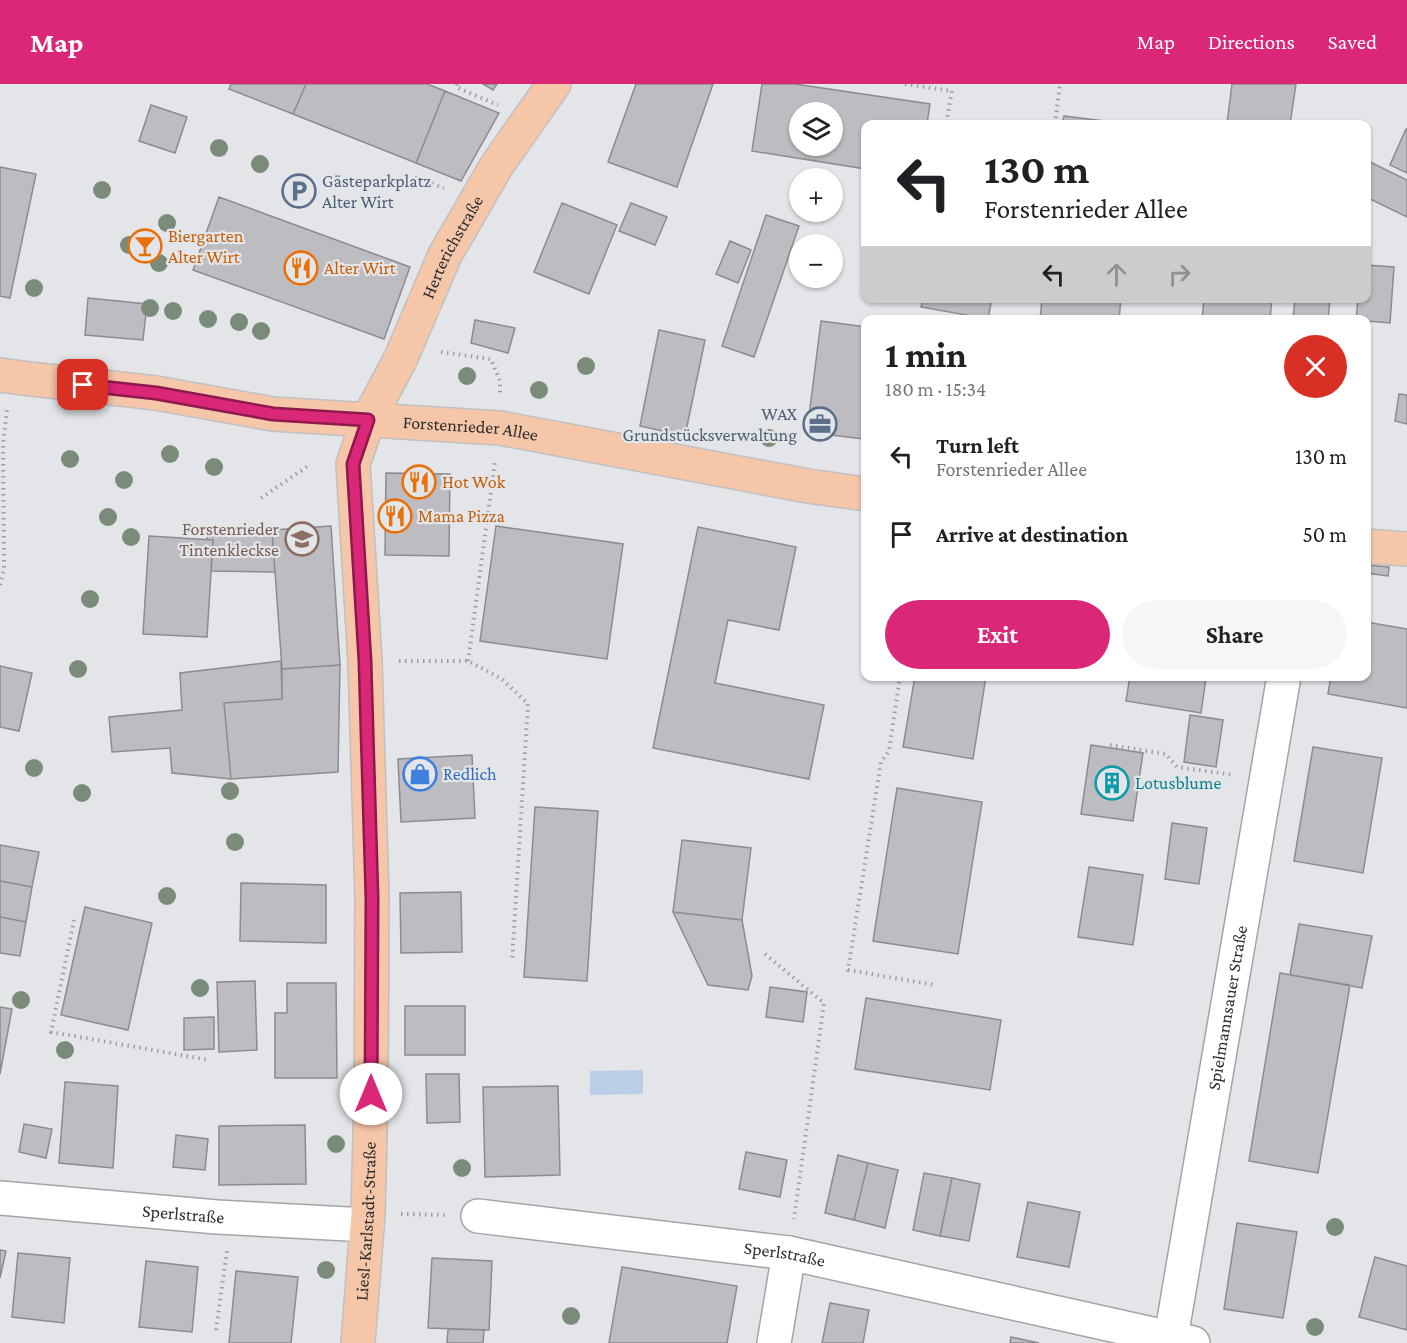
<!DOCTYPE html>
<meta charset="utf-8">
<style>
:root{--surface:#fff;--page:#f6f6f6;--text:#202124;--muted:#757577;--accent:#db2777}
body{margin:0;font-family:"Crimson Pro",serif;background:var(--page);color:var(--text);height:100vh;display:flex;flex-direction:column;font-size:22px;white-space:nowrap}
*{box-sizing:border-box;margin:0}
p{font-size:20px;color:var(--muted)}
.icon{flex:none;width:33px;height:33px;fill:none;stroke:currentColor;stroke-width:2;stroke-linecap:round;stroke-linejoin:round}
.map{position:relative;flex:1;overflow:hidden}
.panel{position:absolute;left:861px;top:231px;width:510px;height:366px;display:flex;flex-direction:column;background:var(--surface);border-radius:12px;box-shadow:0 2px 4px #0004}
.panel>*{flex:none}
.guide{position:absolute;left:861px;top:36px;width:510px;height:183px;border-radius:12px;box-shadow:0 2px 4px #0004;background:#fff;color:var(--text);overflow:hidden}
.tools{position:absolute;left:789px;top:18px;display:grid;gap:12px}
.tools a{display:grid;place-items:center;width:54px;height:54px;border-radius:50%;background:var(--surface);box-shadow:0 2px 4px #0004;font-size:30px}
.pin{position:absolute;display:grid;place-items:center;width:51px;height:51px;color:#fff;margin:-26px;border-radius:12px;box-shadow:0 3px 9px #0006}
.me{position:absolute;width:66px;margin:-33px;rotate:0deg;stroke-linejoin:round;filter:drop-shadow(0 0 4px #0008)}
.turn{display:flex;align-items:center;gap:21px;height:126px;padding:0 24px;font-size:27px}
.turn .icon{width:78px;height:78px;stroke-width:2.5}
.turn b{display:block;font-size:42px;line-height:51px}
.lanes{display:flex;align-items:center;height:57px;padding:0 24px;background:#0003;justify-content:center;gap:30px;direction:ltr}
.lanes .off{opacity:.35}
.round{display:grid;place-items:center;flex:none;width:63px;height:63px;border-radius:32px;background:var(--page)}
.summary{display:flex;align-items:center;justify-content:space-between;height:102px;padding:0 24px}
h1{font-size:36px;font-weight:700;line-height:45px}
.action{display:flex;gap:12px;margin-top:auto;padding:12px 24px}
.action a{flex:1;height:69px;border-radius:36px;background:var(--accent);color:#fff;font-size:24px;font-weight:700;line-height:69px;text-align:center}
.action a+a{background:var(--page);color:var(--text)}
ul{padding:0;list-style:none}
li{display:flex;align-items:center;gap:18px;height:78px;padding:0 24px}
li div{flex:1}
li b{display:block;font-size:22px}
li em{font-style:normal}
header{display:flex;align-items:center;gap:36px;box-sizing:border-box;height:84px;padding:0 30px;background:var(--accent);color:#fff}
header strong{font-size:28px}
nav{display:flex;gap:33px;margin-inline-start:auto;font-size:21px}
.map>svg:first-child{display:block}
.water{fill:#bbcee8}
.building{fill:#bdbcc0;stroke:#8c8b8f;stroke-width:1.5;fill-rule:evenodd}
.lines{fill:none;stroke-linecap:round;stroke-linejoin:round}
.minor-casing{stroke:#a2a4a7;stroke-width:36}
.major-casing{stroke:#c0c0c1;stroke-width:36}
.path{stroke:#9c9ea1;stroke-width:4;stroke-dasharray:1.5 4.5;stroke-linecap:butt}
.minor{stroke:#fff;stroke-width:33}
.major{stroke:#f6c6a9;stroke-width:33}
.tree{fill:#7a8c79}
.route-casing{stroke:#8e194d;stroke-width:15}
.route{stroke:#db2777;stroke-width:10}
.labels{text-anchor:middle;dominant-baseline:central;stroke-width:4.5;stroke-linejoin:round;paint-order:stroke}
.service-label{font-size:18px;fill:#4e5e75;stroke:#e3e5e9;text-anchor:start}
.food-label{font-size:18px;fill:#c56008;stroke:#e3e5e9;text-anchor:start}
.street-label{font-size:18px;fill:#2d2e2f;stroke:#e3e5e9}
.education-label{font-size:18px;fill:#785e54;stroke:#e3e5e9;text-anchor:end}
.shop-label{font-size:18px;fill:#366cbe;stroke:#e3e5e9;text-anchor:start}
.culture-label{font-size:18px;fill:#0d838f;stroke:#e3e5e9;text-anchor:start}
</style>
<header>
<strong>Map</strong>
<nav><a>Map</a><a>Directions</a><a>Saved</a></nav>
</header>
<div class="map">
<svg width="1407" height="1259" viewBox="0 0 1407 1259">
<rect width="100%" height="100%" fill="#e3e5e9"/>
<!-- water -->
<path class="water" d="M643,986V1010L590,1011V987Z"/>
<!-- building -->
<path class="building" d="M231,0H306L293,30L229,5Z
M306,0H427L445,7L416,79L293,30Z
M483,0H497L493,6Z
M636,0H713L677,103L608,78Z
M762,0H795L930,20L927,40H866V85L752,67ZM800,28H832V62H800Z
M1232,0H1296L1290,40H1227Z
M445,7L499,29L461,97L416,79Z
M151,21L187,33L175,69L139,57Z
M1064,32L1129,40H1062Z
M1406,45H1407V89L1390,81Z
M1366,76L1407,96V133L1366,113Z
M0,83L36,90L10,214L0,212Z
M219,113L410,183L384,255L193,186Z
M562,119L617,141L589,210L534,188Z
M631,119L667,133L655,161L619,147Z
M766,131L799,142L754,273L722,262Z
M730,157L751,166L738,199L716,190Z
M1366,181L1394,183L1390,239L1356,236L1358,214H1366Z
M88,214L147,220L143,256L85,251Z
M923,214H992L988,235L921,223Z
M1042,214H1121L1119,236H1040Z
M1204,214H1272L1270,236H1202Z
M1295,214H1330L1328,236H1293Z
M475,236L515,244L508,269L471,259Z
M821,237L866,243V338L863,355L807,348Z
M659,246L705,256L685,352L640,342Z
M1399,310L1407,311V340L1395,337Z
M386,389L450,390L449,472L385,471Z
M331,442L340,581L282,585L272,446Z
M496,442L623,460L607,575L480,557Z
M698,443L796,463L779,546L728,536L715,599L824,621L809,695L653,664Z
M209,445L272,446L275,488L211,487L213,456H207Z
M149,452L213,456L207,553L143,550Z
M1366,481L1389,483L1388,492L1366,489Z
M1366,538L1407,545V624L1328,610L1331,592H1366Z
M281,577L282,615L224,619L231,695L172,689L170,664L112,668L109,633L182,626L180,589Z
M340,581L338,688L231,695L224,619L282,615V585Z
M0,582L32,589L19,647L0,643Z
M915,592H986L973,675L903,663Z
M1130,592H1195L1206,594L1201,629L1126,617Z
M1190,631L1223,636L1216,683L1184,678Z
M1091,661L1143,669L1133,737L1081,730Z
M1313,663L1382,674L1363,789L1294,777Z
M472,671L475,734L401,738L398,675Z
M897,704L982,718L958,870L873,857Z
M535,723L598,727L587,897L524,893Z
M1172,739L1207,744L1199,800L1165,795Z
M682,756L751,764L742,836L673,828Z
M0,761L39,768L32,803L0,797Z
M1089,783L1143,791L1133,861L1078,853Z
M0,797L32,803L26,838L0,833Z
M241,799L326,801V859L240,857Z
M461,808L462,868L401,869L400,809Z
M85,823L152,839L128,946L61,931Z
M673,828L742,836L752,892L748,906L708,901Z
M0,833L26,838L20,872L0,869Z
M1299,840L1372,852L1362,904L1290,891Z
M1280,889L1350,901L1318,1089L1249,1077Z
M255,897L257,966L219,968L217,898Z
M287,899H336L337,994H275V929H287Z
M770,903L807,908L803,938L766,933Z
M866,914L1001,936L990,1006L855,985Z
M405,922H465V971H405Z
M0,923L12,925L0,990Z
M214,933V965L184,966V934Z
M426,990H459L460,1038L427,1039Z
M65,998L118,1002L113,1084L59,1079Z
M558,1002L560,1091L485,1093L483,1003Z
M24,1040L52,1045L46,1074L19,1068Z
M305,1041L306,1100L219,1101V1042Z
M176,1051L208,1055L205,1086L173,1083Z
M746,1068L787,1076L780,1113L739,1105Z
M838,1071L868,1079L854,1136L825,1129Z
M868,1079L898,1086L885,1144L854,1136Z
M924,1089L952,1094L940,1152L913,1146Z
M952,1094L980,1100L969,1157L940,1152Z
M1028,1118L1080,1128L1069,1183L1017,1173Z
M1237,1139L1297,1148L1283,1234L1224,1225Z
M0,1166L6,1167L0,1194Z
M18,1169L70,1174L64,1239L12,1233Z
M1375,1173L1407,1182V1246L1359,1233Z
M432,1174L492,1177L489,1246L428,1244Z
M146,1177L198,1183L192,1248L139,1243Z
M622,1183L737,1202L727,1259H609Z
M236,1187L298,1193L291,1259H229Z
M830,1219L869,1226L863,1259H822Z
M448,1245L484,1246L483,1259H447Z
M1011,1253L1039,1259H1010Z"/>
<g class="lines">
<defs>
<g id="minor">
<path id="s1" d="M0,1114L217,1133L367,1141"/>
<path id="s2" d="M478,1132L789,1169L1193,1259"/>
<path d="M774,1259L789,1169"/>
<path id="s3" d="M1170,1259L1284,592"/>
</g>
<g id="major">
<path id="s4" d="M0,291L31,295L156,309L273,330L500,344L808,402L866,410"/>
<path d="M1366,462L1407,465"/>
<path id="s5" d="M358,1259L368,1130L371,1010L372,814L365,577L353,380L368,336L400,276L445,171L497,81L554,0"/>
</g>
</defs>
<!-- minor casing -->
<use href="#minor" class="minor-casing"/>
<!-- major casing -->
<use href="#major" class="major-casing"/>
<!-- path -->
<path class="path" d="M457,0L456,3L498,21
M905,0L952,7L946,40
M1055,40L1060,0
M415,93L444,104
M441,268L491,275L500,297V311
M261,414L308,382
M0,501L4,484L3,360L7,326
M399,577H468L502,595L528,620L512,877
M468,577L495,378
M900,592L889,667L881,678L848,886L935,901
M1125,594V592
M1110,661L1166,670L1177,683L1234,691
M74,836L51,948L209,976
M765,870L824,919L794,1135
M401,1130L445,1131
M216,1246L227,1167"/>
<!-- minor -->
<use href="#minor" class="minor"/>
<!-- major -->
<use href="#major" class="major"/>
</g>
<!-- trees -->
<g class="tree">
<circle cx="219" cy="64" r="9"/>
<circle cx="260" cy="80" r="9"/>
<circle cx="102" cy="106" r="9"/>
<circle cx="167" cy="139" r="9"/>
<circle cx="129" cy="161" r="9"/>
<circle cx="159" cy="179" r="9"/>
<circle cx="34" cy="204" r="9"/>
<circle cx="150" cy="224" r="9"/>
<circle cx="173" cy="227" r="9"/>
<circle cx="208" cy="235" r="9"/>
<circle cx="239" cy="238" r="9"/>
<circle cx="261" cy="247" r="9"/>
<circle cx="586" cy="282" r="9"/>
<circle cx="467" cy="292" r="9"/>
<circle cx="539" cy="306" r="9"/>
<circle cx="769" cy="354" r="9"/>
<circle cx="170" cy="370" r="9"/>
<circle cx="70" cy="375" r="9"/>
<circle cx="214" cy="383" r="9"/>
<circle cx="124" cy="396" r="9"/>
<circle cx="108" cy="433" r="9"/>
<circle cx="131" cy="453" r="9"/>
<circle cx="90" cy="515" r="9"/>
<circle cx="78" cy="585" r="9"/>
<circle cx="34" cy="684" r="9"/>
<circle cx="230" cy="707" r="9"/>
<circle cx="82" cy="709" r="9"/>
<circle cx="235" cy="758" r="9"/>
<circle cx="167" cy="812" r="9"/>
<circle cx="200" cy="904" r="9"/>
<circle cx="21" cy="916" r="9"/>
<circle cx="65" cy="966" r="9"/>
<circle cx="336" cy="1060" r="9"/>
<circle cx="462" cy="1084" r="9"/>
<circle cx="1335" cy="1143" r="9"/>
<circle cx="326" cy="1186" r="9"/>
<circle cx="571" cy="1232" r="9"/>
<circle cx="1315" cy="1243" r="9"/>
</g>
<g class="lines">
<defs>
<path id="route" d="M83,301L156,309L273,330L368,336L353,380L365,577L367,647L372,814L371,1010"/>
</defs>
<!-- route casing -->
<use href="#route" class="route-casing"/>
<!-- route -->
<use href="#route" class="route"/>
</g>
<!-- icons -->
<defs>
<symbol id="parking-ring" viewBox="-11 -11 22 22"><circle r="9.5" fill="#e3e5e9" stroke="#5c6f8a" stroke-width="1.5"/><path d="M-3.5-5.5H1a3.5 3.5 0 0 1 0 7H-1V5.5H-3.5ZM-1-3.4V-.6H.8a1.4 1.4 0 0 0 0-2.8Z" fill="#5c6f8a"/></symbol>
<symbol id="bar-ring" viewBox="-11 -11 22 22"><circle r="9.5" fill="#e3e5e9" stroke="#e8710a" stroke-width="1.5"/><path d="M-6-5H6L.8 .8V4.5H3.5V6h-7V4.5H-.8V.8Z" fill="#e8710a"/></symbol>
<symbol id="restaurant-ring" viewBox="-11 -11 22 22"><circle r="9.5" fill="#e3e5e9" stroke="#e8710a" stroke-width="1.5"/><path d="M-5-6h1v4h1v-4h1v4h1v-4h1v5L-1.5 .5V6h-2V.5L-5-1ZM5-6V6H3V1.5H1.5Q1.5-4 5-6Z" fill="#e8710a"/></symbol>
<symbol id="office-ring" viewBox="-11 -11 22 22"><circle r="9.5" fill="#e3e5e9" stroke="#5c6f8a" stroke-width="1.5"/><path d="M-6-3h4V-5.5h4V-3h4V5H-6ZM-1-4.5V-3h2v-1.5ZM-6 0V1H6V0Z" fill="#5c6f8a"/></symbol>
<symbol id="school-ring" viewBox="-11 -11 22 22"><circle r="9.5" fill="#e3e5e9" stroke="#8d6e63" stroke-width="1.5"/><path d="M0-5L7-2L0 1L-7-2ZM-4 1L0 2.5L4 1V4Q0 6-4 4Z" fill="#8d6e63"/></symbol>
<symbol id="shop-ring" viewBox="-11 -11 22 22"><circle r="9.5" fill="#e3e5e9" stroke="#3f7fe0" stroke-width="1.5"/><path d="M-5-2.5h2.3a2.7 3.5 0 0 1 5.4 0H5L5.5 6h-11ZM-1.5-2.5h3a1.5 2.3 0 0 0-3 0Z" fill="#3f7fe0"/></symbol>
<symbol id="building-ring" viewBox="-11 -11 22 22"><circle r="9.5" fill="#e3e5e9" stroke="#0f9aa8" stroke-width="1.5"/><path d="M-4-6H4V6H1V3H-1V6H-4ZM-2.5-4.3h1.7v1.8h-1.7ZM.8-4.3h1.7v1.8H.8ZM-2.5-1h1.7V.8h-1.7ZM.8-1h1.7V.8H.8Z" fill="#0f9aa8"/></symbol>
</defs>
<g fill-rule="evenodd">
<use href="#parking-ring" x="280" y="88" width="38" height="38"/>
<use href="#bar-ring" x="126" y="143" width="38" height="38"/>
<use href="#restaurant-ring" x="282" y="165" width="38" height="38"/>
<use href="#office-ring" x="801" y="321" width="38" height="38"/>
<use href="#restaurant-ring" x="400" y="379" width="38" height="38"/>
<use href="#restaurant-ring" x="376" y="413" width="38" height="38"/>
<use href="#school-ring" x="283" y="436" width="38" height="38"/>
<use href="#shop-ring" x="401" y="671" width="38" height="38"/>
<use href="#building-ring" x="1093" y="680" width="38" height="38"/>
</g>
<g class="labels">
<!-- service labels -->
<g class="service-label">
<text x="322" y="97">Gästeparkplatz<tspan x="322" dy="21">Alter Wirt</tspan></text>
<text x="797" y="330" text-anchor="end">WAX<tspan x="797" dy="21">Grundstücksverwaltung</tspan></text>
</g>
<!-- food labels -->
<g class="food-label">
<text x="168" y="152">Biergarten<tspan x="168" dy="21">Alter Wirt</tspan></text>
<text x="324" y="184">Alter Wirt</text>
<text x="442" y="398">Hot Wok</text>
<text x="418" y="432">Mama Pizza</text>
</g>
<!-- street labels -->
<g class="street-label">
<text stroke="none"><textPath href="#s5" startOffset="1119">Herterichstraße</textPath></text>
<text stroke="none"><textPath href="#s4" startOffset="474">Forstenrieder Allee</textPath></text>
<text stroke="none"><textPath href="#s3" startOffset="340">Spielmannsauer Straße</textPath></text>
<text stroke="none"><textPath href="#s1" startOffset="184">Sperlstraße</textPath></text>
<text stroke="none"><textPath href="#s5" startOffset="122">Liesl-Karlstadt-Straße</textPath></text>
<text stroke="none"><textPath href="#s2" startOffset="309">Sperlstraße</textPath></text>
</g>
<!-- education labels -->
<g class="education-label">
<text x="279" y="445">Forstenrieder<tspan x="279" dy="21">Tintenkleckse</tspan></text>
</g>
<!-- shop labels -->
<g class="shop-label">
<text x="443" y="690">Redlich</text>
</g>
<!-- culture labels -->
<g class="culture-label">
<text x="1135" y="699">Lotusblume</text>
</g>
</g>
</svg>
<div class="tools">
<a><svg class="icon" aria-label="layers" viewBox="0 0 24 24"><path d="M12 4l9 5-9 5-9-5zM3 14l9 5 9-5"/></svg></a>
<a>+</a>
<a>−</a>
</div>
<div class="pin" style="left:83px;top:301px;background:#d93025"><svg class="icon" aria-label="arrive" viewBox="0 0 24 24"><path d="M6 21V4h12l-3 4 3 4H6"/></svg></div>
<svg class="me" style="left:371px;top:1010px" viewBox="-20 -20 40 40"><circle r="19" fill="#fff"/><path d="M0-13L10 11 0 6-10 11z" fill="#db2777"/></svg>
<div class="guide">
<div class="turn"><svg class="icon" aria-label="left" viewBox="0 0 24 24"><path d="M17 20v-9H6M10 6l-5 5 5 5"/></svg><div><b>130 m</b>Forstenrieder Allee</div></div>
<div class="lanes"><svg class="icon" aria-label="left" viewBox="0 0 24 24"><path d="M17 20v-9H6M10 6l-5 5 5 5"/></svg><svg class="icon off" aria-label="ahead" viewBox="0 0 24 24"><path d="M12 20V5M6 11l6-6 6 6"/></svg><svg class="icon off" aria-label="right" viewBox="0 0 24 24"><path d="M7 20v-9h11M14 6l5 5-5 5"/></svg></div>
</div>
<section class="panel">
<div class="summary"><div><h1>1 min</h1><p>180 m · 15:34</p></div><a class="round" style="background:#d93025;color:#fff"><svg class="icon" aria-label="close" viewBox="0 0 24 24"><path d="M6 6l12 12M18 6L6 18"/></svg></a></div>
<ul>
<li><svg class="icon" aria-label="left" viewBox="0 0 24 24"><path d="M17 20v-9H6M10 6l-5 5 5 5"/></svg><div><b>Turn left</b><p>Forstenrieder Allee</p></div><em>130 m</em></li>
<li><svg class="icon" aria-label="arrive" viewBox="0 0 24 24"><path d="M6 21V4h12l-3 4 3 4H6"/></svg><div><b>Arrive at destination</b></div><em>50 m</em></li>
</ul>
<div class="action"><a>Exit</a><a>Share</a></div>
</section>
</div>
